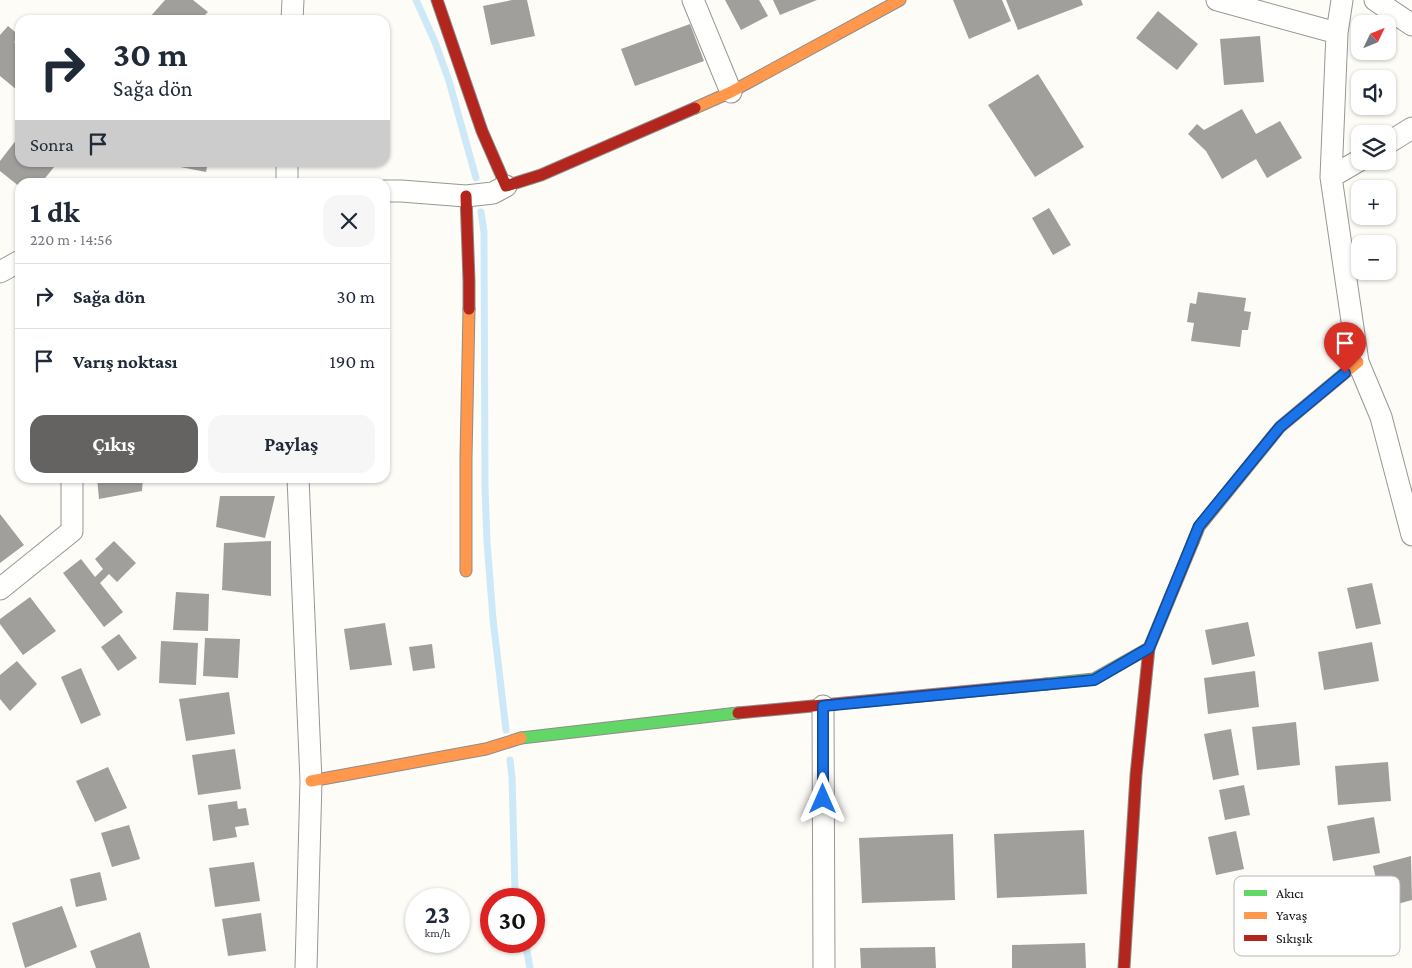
<!DOCTYPE html>
<html lang="tr">
<meta charset="utf-8">
<style>
:root{--surface:#fff;--page:#f6f6f7;--text:#1f2937;--muted:#747a83;--line:#e0e1e3;--accent:#646362}
body{margin:0;font-family:"Crimson Pro",serif;background:var(--page);color:var(--text);height:100vh;display:flex;flex-direction:column;font-size:19px;white-space:nowrap}
*{box-sizing:border-box;margin:0}
p{font-size:16px;color:var(--muted)}
.icon{flex:none;width:28px;height:28px;fill:none;stroke:currentColor;stroke-width:2;stroke-linecap:round;stroke-linejoin:round}
.map{position:relative;flex:1;overflow:hidden}
.details{position:absolute;left:15px;top:178px;width:375px;height:305px;display:flex;flex-direction:column;background:var(--surface);border-radius:15px;box-shadow:0 1px 4px #0004}
.details>*{flex:none}
.hud{position:absolute;left:15px;top:15px;width:375px;height:152px;border-radius:15px;box-shadow:0 1px 4px #0004;background:#fff;color:var(--text);overflow:hidden}
.needle{width:32px;rotate:47deg}
.buttons{position:absolute;left:1351px;top:15px;display:grid;gap:10px}
.buttons a{display:grid;place-items:center;width:45px;height:45px;border-radius:10px;background:var(--surface);box-shadow:0 1px 4px #0004;font-size:25px}
.speed{position:absolute;left:405px;top:888px;display:flex;gap:10px;font-size:25px;font-weight:700;text-align:center}
.speed>*{display:grid;place-content:center;width:65px;height:65px;border-radius:50%;background:var(--surface);box-shadow:0 1px 4px #0004;line-height:1}
.speed small{font-size:12px;font-weight:400}
.speed .limit{border:8px solid #d22;background:#fff;color:#111}
.pin{position:absolute;display:grid;place-items:center;width:42px;height:42px;color:#fff;margin:-51px -21px;border-radius:50% 50% 50% 0;rotate:-45deg;box-shadow:0 0 5px #0007}
.pin .icon{rotate:45deg}
.me{position:absolute;width:55px;margin:-28px;rotate:0deg;stroke-linejoin:round;filter:drop-shadow(0 0 4px #0008)}
.turn{display:flex;align-items:center;gap:18px;height:105px;padding:0 15px;font-size:22px}
.turn .icon{width:65px;height:65px;stroke-width:2.5}
.turn b{display:block;font-size:35px;line-height:42px}
.then{display:flex;align-items:center;height:48px;padding:0 15px;background:#0003;gap:10px;font-size:19px}
.round{display:grid;place-items:center;flex:none;width:52px;height:52px;border-radius:15px;background:var(--page)}
.summary{display:flex;align-items:center;justify-content:space-between;height:85px;padding:0 15px}
h1{font-size:30px;font-weight:700;line-height:38px}
.cta{display:flex;gap:10px;margin-top:auto;padding:10px 15px}
.cta a{flex:1;height:58px;border-radius:15px;background:var(--accent);color:#fff;font-size:20px;font-weight:700;line-height:58px;text-align:center}
.cta a+a{background:var(--page);color:var(--text)}
ul{padding:0;list-style:none}
li{display:flex;align-items:center;gap:15px;height:65px;padding:0 15px;border-top:1px solid var(--line)}
li div{flex:1}
li b{display:block;font-size:19px}
li em{font-style:normal}
.map>svg:first-child{display:block}
.lines{fill:none;stroke-linecap:round;stroke-linejoin:round}
.stream{stroke:#cde8f7;stroke-width:7}
.building{fill:#a19f9c}
.street-casing{stroke:#979795;stroke-width:23}
.fast-casing{stroke:#8e8d8b;stroke-width:13}
.slow-casing{stroke:#8e8d8b;stroke-width:13}
.jam-casing{stroke:#8e8d8b;stroke-width:13}
.street{stroke:#fffffe;stroke-width:21}
.fast{stroke:#63d668;stroke-width:11}
.slow{stroke:#ff974d;stroke-width:11}
.jam{stroke:#b3261e;stroke-width:11}
.route-casing{stroke:#114b97;stroke-width:12}
.route{stroke:#1a73e8;stroke-width:9}
.key{fill:#fff;stroke:#b8b8b8;stroke-width:1}
.key-label{font-size:14px;fill:#111}
</style>
<div class="map">
<svg width="1412" height="968" viewBox="0 0 1412 968">
<rect width="100%" height="100%" fill="#fdfcf7"/>
<g class="lines">
<!-- stream -->
<path class="stream" d="M416,0L435,42L449,81L476,178
M481,212L484,232L485,487L487,542L493,619L506,730
M510,760L512,777L515,890L517,899
M525,941L530,968"/>
</g>
<!-- building -->
<path class="building" d="M165,0H193L208,12L200,20H152L149,18Z
M512,0H527L535,36L491,45L483,6Z
M725,0H759L768,16L741,30Z
M773,0H817L780,15Z
M953,0H1002L1011,21L969,39Z
M1006,0H1081L1083,5L1018,30Z
M1158,11L1198,44L1177,70L1136,38Z
M690,24L704,61L635,86L621,49Z
M8,26L20,36L14,42L20,48V86L17,90L0,76V35Z
M1260,36L1264,82L1224,85L1220,39Z
M1038,74L1084,147L1035,177L988,105Z
M1242,109L1256,134L1280,121L1302,158L1267,178L1256,159L1222,179L1206,151L1188,134L1197,124L1204,130Z
M20,135V162H58L42,182H20V187L0,171V161Z
M171,162H208L206,172L170,165Z
M1049,208L1071,245L1053,255L1032,218Z
M1198,292L1246,298L1244,311L1251,312L1248,330H1242L1240,347L1191,341L1194,323L1187,322L1190,303L1196,304Z
M97,478H143L142,491L99,499Z
M220,496H275L265,538L216,527Z
M0,514L24,545L0,563Z
M114,541L136,563L117,582L109,574L100,583L123,612L104,627L63,573L81,559L95,577L103,569L95,559Z
M271,541V596L222,590L224,543Z
M1372,583L1381,624L1356,629L1347,588Z
M176,592L209,594L208,631L173,630Z
M30,597L56,631L23,655L0,624V619Z
M1248,622L1255,656L1212,665L1205,630Z
M385,623L392,665L350,670L344,629Z
M119,634L137,658L118,671L101,647Z
M205,638L240,639L238,678L203,676Z
M161,641L198,643L196,685L159,683Z
M1372,642L1379,681L1324,690L1318,652Z
M432,644L435,668L413,671L409,647Z
M17,661L37,684L10,711L0,699V675Z
M81,668L101,715L81,724L61,677Z
M1255,671L1259,707L1208,714L1204,678Z
M229,692L235,734L186,741L179,699Z
M1296,722L1300,765L1257,770L1252,727Z
M1231,729L1239,775L1213,780L1204,734Z
M235,749L241,789L198,795L192,755Z
M1388,762L1391,801L1338,805L1335,766Z
M108,767L127,808L95,822L76,781Z
M1244,785L1250,815L1225,820L1219,790Z
M237,801L238,809L246,808L249,825L235,827L237,837L213,841L208,805Z
M1374,817L1380,853L1333,861L1327,826Z
M129,825L140,859L112,867L101,833Z
M1084,830L1087,894L997,898L994,834Z
M1236,831L1244,869L1216,875L1208,837Z
M953,834L955,900L862,903L859,838Z
M1411,856L1412,900L1383,908L1373,866Z
M254,862L260,901L215,907L209,868Z
M100,872L107,900L76,907L70,879Z
M62,906L77,947L25,968L12,923Z
M261,913L266,951L228,956L222,919Z
M140,932L150,968H96L90,951Z
M1085,943L1086,968H1012V945Z
M935,947L936,968H861L860,948Z"/>
<g class="lines">
<defs>
<path id="street" d="M693,0L731,92
M1217,0L1337,33
M1342,0L1337,33L1331,177L1358,362L1381,417L1412,535
M1375,0L1412,25
M292,20L293,0
M1388,143L1412,128
M1331,177L1360,160
M287,182V162
M385,191H401L466,196L493,193L506,186
M0,272L20,261
M298,478L311,781L306,968
M0,589L72,531V478
M823,706L824,968"/>
<path id="fast" d="M1046,684L1094,679L1149,648
M521,738L738,713"/>
<path id="slow" d="M695,108L731,92L900,0
M1193,542L1199,527L1280,427L1358,362
M466,571V458L469,309
M311,781L486,749L521,738"/>
<path id="jam" d="M437,0L482,131L506,186L541,175L695,108
M466,196L469,281V309
M738,713L1046,684
M1124,968L1136,775L1149,648L1193,542"/>
</defs>
<!-- street casing -->
<use href="#street" class="street-casing"/>
<!-- fast casing -->
<use href="#fast" class="fast-casing"/>
<!-- slow casing -->
<use href="#slow" class="slow-casing"/>
<!-- jam casing -->
<use href="#jam" class="jam-casing"/>
<!-- street -->
<use href="#street" class="street"/>
<!-- fast -->
<use href="#fast" class="fast"/>
<!-- slow -->
<use href="#slow" class="slow"/>
<!-- jam -->
<use href="#jam" class="jam"/>
</g>
<g class="lines">
<defs>
<path id="route" d="M823,799V706L1094,680L1149,648L1199,526L1280,427L1345,373"/>
</defs>
<!-- route casing -->
<use href="#route" class="route-casing"/>
<!-- route -->
<use href="#route" class="route"/>
</g>
<!-- legend -->
<rect x="1234" y="876" width="166" height="80" rx="8" class="key"/>
<rect x="1244" y="890" width="23" height="6" fill="#63d668"/>
<rect x="1244" y="912" width="23" height="7" fill="#ff974d"/>
<rect x="1244" y="935" width="23" height="6" fill="#b3261e"/>
<g class="key-label">
<text x="1276" y="898">Akıcı</text>
<text x="1276" y="920">Yavaş</text>
<text x="1276" y="943">Sıkışık</text>
</g>
</svg>
<div class="buttons">
<a><svg class="needle" viewBox="-14 -14 28 28"><path d="M0-13l5 13h-10z" fill="#e53935"/><path d="M0 13l5-13h-10z" fill="#747a83"/></svg></a>
<a><svg class="icon" aria-label="sound" viewBox="0 0 24 24"><path d="M4 9h4l5-4v14l-5-4H4zM17 9q2 3 0 6"/></svg></a>
<a><svg class="icon" aria-label="layers" viewBox="0 0 24 24"><path d="M12 4l9 5-9 5-9-5zM3 14l9 5 9-5"/></svg></a>
<a>+</a>
<a>−</a>
</div>
<div class="speed"><div>23<small>km/h</small></div><div class="limit">30</div></div>
<div class="pin" style="left:1345px;top:373px;background:#d93025"><svg class="icon" aria-label="arrive" viewBox="0 0 24 24"><path d="M6 21V4h12l-3 4 3 4H6"/></svg></div>
<svg class="me" style="left:823px;top:799px" viewBox="-20 -20 40 40"><path d="M0-17L14 15 0 8-14 15z" fill="#1a73e8" stroke="#fff" stroke-width="4"/></svg>
<div class="hud">
<div class="turn"><svg class="icon" aria-label="right" viewBox="0 0 24 24"><path d="M7 20v-9h11M14 6l5 5-5 5"/></svg><div><b>30 m</b>Sağa dön</div></div>
<div class="then">Sonra<svg class="icon" aria-label="arrive" viewBox="0 0 24 24"><path d="M6 21V4h12l-3 4 3 4H6"/></svg></div>
</div>
<section class="details">
<div class="summary"><div><h1>1 dk</h1><p>220 m · 14:56</p></div><a class="round"><svg class="icon" aria-label="close" viewBox="0 0 24 24"><path d="M6 6l12 12M18 6L6 18"/></svg></a></div>
<ul>
<li><svg class="icon" aria-label="right" viewBox="0 0 24 24"><path d="M7 20v-9h11M14 6l5 5-5 5"/></svg><div><b>Sağa dön</b></div><em>30 m</em></li>
<li><svg class="icon" aria-label="arrive" viewBox="0 0 24 24"><path d="M6 21V4h12l-3 4 3 4H6"/></svg><div><b>Varış noktası</b></div><em>190 m</em></li>
</ul>
<div class="cta"><a>Çıkış</a><a>Paylaş</a></div>
</section>
</div>
